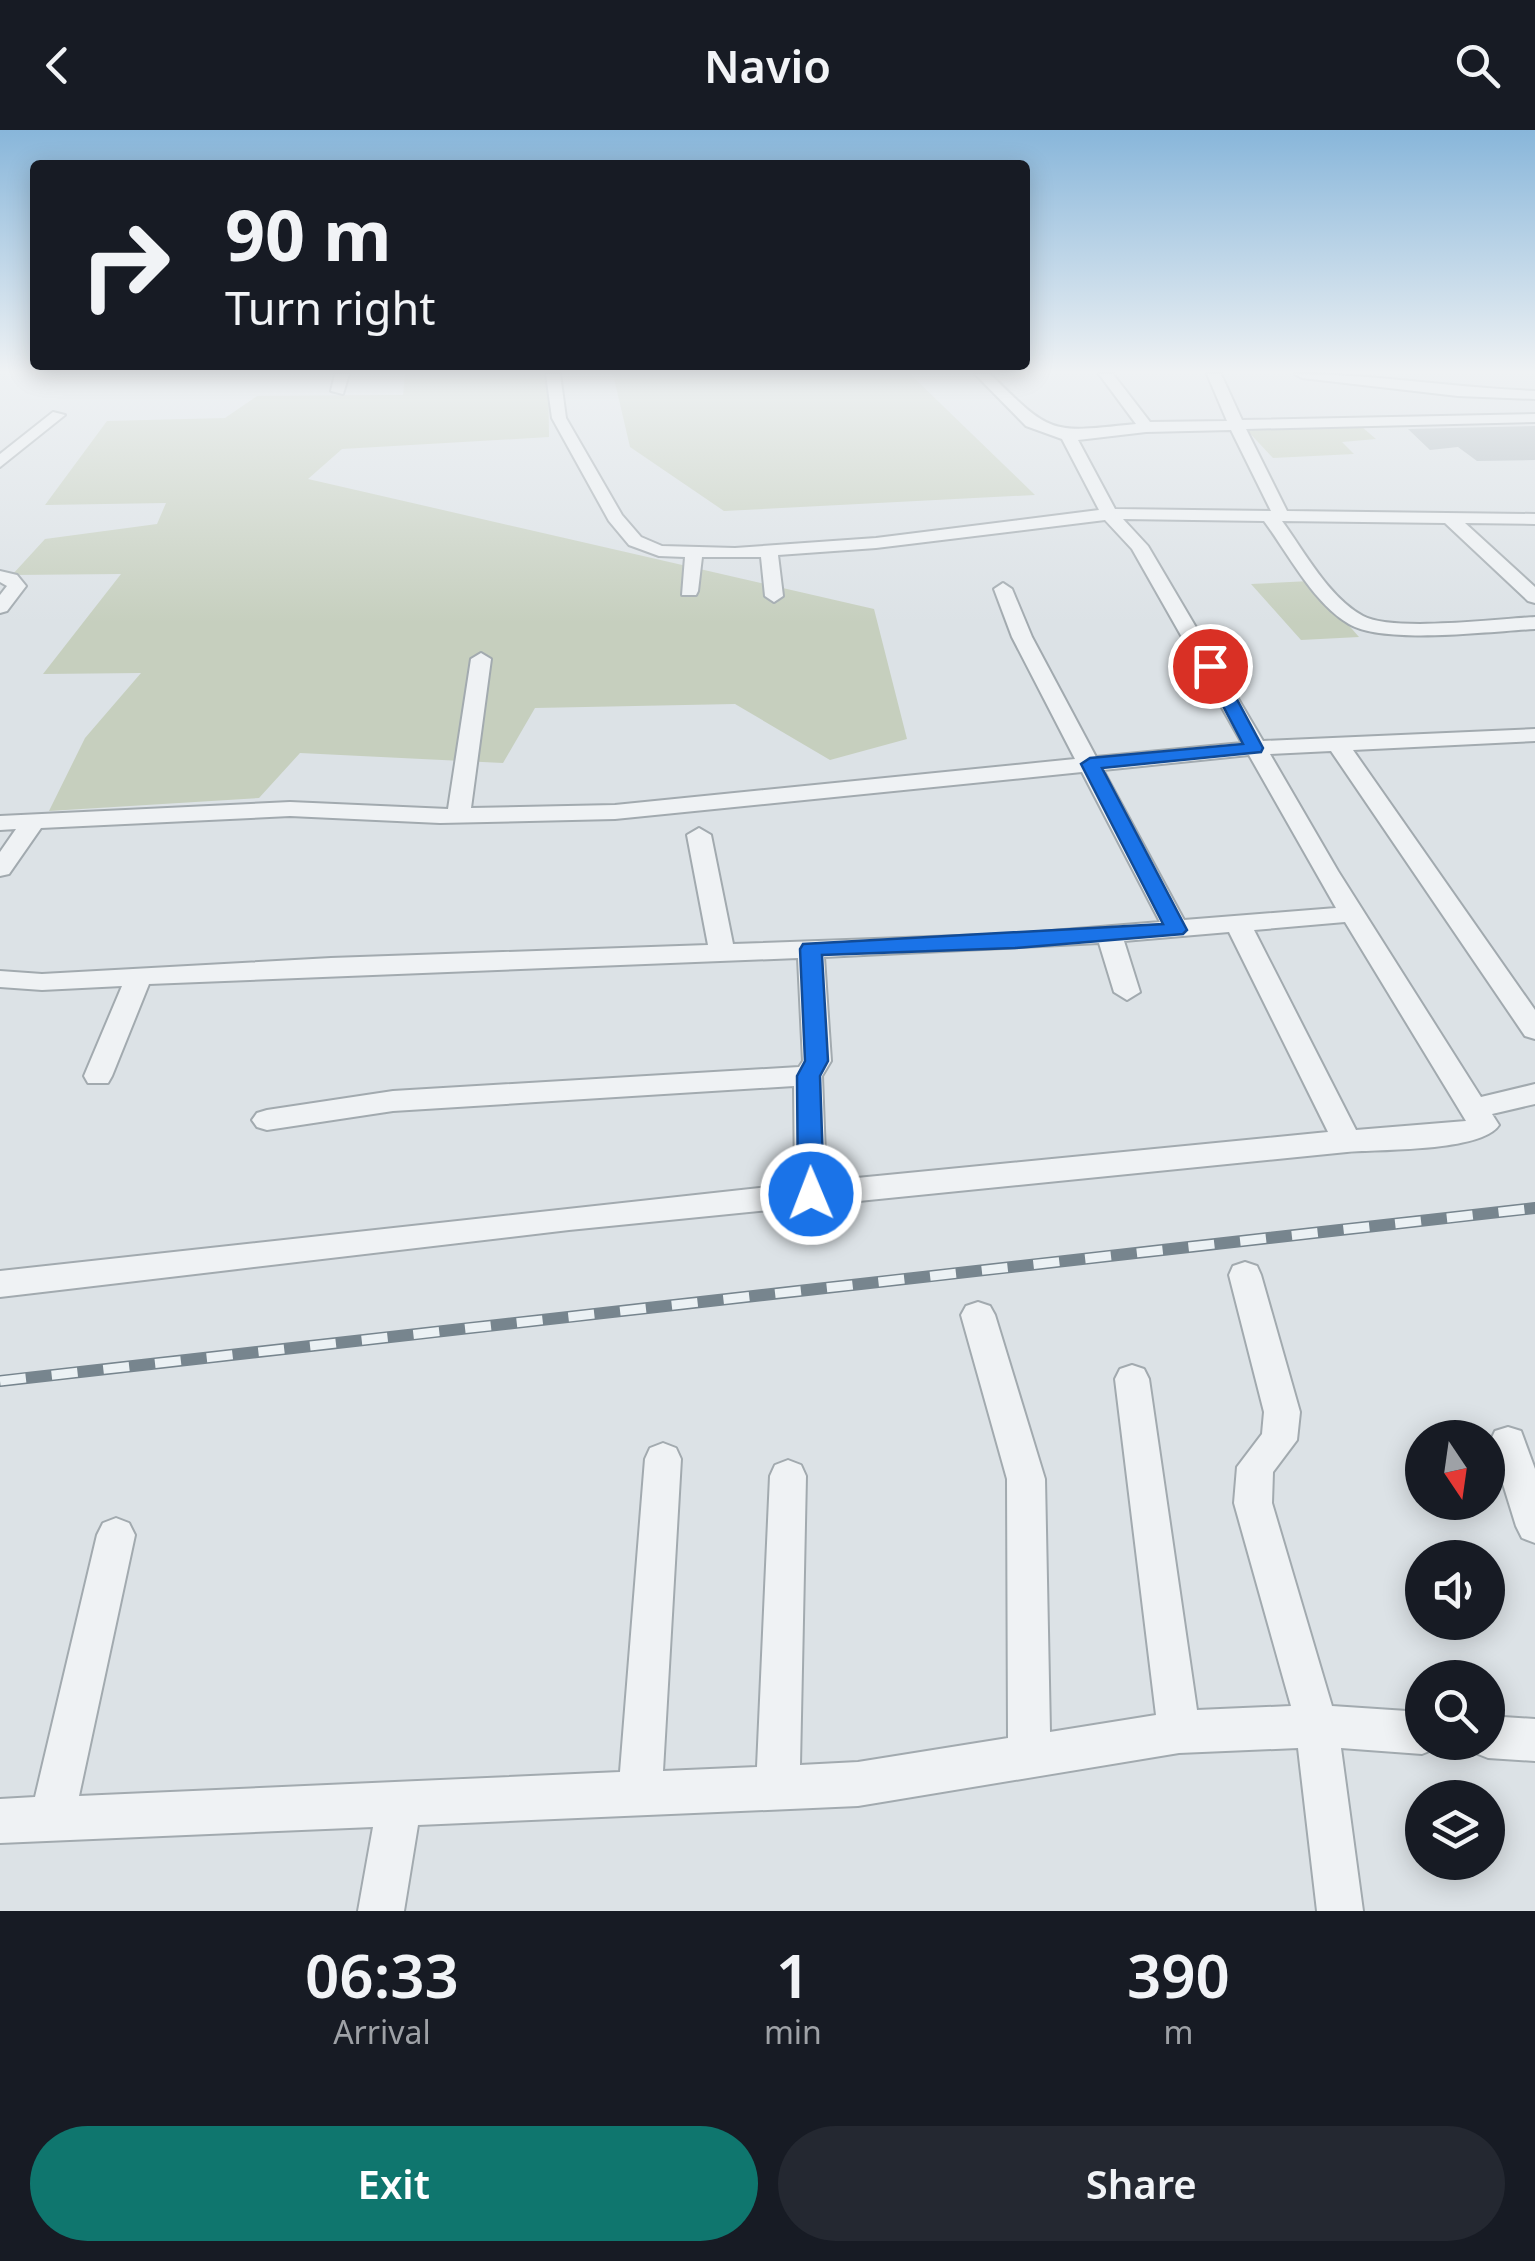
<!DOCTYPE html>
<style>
:root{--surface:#171b24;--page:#242831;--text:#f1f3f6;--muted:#9ea1a6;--accent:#0f766e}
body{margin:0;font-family:"Noto Sans",sans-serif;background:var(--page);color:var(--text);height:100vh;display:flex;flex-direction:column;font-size:38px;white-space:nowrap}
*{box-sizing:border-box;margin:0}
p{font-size:32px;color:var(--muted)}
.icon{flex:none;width:55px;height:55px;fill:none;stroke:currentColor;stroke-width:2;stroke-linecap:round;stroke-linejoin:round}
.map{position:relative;height:1781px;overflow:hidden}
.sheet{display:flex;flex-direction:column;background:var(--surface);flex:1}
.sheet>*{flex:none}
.guide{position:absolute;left:30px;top:30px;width:1000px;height:210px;border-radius:10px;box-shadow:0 5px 25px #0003;background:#171b24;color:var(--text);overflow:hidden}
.needle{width:65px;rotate:167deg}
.tools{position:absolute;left:1405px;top:1290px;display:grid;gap:20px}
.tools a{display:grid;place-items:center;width:100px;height:100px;border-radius:50%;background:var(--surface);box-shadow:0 5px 25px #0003;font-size:50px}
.pin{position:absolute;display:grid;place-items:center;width:85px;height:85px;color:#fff;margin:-42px;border:5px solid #fff;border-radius:50%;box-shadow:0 2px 10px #0007}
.me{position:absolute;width:110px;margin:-55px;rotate:359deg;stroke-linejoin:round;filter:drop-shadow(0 0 8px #0008)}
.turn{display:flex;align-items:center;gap:35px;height:210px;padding:0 30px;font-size:45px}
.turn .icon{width:130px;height:130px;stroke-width:2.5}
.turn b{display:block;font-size:70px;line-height:85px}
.eta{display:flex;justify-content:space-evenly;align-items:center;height:170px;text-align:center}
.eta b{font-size:60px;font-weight:600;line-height:70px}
.button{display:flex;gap:20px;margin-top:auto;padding:20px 30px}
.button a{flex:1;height:115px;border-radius:60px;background:var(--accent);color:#fff;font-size:40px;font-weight:600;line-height:115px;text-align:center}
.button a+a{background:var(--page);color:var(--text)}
header{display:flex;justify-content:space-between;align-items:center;height:130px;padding:0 30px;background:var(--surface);font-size:45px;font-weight:600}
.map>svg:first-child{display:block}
.green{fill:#c6cfbe}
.building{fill:#b4bdc2}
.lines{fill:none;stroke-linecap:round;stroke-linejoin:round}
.minor-casing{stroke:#a2aaaf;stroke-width:4}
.minor{fill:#eff2f4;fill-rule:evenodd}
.rail-casing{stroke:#77858e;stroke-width:12}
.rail{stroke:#ebf1f4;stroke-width:9;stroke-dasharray:26;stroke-linecap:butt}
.route{fill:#1a73e8;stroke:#114b97;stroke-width:2.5}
</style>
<header><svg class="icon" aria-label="back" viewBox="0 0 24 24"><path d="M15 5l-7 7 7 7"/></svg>Navio<svg class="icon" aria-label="search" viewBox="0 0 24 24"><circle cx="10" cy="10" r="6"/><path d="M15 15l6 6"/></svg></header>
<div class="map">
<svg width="1535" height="1781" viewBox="0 0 1535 1781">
<rect width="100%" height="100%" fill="#dce2e6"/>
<!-- green -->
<path class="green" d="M405,244H548L549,307L342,319L308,349L874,479L907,609L830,630L735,574L535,578L503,633L300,623L259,668L49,681L85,608L141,543L43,544L121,444L12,445L45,409L157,394L166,373L45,375L107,291L225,288L257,266L403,265Z
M613,244H910L1035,365L724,381L630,317Z
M1244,297H1362L1376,309L1342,312L1354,324L1273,328Z
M1310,451L1359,507L1301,510L1251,454Z"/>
<!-- building -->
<path class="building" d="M1535,296V330L1477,331L1458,317L1430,320L1408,299Z"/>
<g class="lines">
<defs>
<path id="minor" d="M335,244H349L343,264L331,261Z
M546,244H560L566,288L622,385L641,407L662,416L735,418L876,408L1099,380L1062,309L1026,296L975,244H990C1052,305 1050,303 1136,294L1099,244H1113L1150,292L1227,291L1207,244H1221L1242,290L1535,284V292L1246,299L1287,381L1535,384V394L1465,393L1535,457V473L1528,471L1445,393L1282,391C1304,421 1329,468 1363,486C1392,502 1499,489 1535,487V499C1492,501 1384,515 1349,494C1313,473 1288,423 1264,391L1123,389L1148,416L1263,611L1535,599V611L1353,620L1535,880V909L1525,906L1331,621L1270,624L1338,741L1481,967L1535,954V974L1492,984L1499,995C1482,1022 1379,1019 1347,1022L569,1100L0,1167V1141L795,1054L794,956L393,981L267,1000L257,997L252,990L257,983L267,980L393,961L799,937L803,931L798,828L149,854L112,946L108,953H88L84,946L122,856L42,860L0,857V841L42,844L331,828L708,815L687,705L699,698L711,705L733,814L1015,804L1160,792L1082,642L615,689L440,693L290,686L41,698L9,744L0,746V722L16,699L0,700V686L290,672L448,679L471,529L481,523L491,529L471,678L615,675L1075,629L1012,507L994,459L1003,453L1012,459L1032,507L1096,627L1242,613L1132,419L1105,390L876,418L778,425L783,466L774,472L765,466L761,427H702L698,461L696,465H682L685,427L659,426L629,415L609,391L552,288ZM1231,300L1271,381L1115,379L1078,310L1146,302ZM1249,625L1336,778L1184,790L1103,640ZM1345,792L1466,991L1356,1000L1254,800ZM1229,802L1328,1002L826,1051L822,946L831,931L824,827L1099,813L1114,862L1127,870L1140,862L1124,811Z
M1295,244C1375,244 1455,258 1535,261V269L1458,266L1302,248Z
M53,282L65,285L0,337V324Z
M0,441L17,445L26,456L7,481L0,483V465L7,456L0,452Z
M1245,1132L1257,1136L1261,1145L1300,1282L1297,1310L1273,1342L1272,1373L1332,1576L1422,1582V1612H1439L1437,1618L1422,1624L1341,1618L1363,1781H1317L1298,1618L1179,1623L858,1676L418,1695L404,1781H358L373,1697L0,1713V1669L35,1667L97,1405L103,1393L116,1388L129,1393L135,1405L79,1666L620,1642L645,1329L650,1318L663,1313L676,1318L681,1329L663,1641L757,1637L770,1346L775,1335L788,1330L801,1335L806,1346L800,1635L858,1632L1008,1608L1007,1349L961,1185L966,1176L978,1172L990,1176L995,1185L1045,1349L1050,1602L1156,1585L1115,1249L1120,1239L1132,1235L1144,1239L1149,1249L1197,1580L1291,1576L1234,1373L1237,1337L1262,1304L1264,1282L1229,1145L1233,1136Z
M1508,1297L1521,1301L1535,1339V1413L1522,1408L1516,1396L1490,1312L1495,1301Z
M1488,1586L1535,1589V1631L1488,1628L1473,1622L1469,1612H1488Z"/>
</defs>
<!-- minor casing -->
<use href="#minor" class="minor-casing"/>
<!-- minor -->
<use href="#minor" class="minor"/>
<defs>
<path id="rail" d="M0,1251L1535,1078"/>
</defs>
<!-- rail casing -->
<use href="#rail" class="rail-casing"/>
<!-- rail -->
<use href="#rail" class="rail"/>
</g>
<!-- sky -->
<linearGradient id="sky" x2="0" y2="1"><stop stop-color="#88b6da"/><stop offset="0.49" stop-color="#eff2f4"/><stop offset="1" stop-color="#eff2f4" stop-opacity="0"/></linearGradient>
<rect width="1535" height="493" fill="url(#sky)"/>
<!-- route -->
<path class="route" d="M1210,531L1219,536L1263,618L1261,622L1102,638L1187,800L1183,804L1015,818L822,825L828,931L820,946L824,1064L820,1071H802L798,1064L797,946L805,931L800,819L803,814L1163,794L1081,634L1090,628L1243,614L1202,536Z"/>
</svg>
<div class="tools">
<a><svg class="needle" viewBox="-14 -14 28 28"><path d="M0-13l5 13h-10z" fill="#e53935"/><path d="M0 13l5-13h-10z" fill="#9ea1a6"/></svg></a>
<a><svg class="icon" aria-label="sound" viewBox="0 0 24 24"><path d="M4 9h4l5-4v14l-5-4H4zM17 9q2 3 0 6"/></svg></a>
<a><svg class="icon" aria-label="search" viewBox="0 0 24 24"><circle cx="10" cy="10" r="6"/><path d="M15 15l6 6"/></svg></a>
<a><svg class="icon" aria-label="layers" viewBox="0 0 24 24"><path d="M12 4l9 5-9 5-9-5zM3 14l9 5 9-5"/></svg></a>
</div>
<div class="pin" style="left:1210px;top:536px;background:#d93025"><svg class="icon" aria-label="arrive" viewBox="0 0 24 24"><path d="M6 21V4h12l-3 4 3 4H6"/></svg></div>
<svg class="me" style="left:811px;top:1064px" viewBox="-20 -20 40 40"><circle r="17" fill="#1a73e8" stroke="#fff" stroke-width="3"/><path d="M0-11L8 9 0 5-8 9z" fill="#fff"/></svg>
<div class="guide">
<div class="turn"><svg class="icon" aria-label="right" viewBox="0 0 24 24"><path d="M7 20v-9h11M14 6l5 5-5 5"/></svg><div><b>90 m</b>Turn right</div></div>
</div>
</div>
<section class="sheet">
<div class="eta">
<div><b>06:33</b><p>Arrival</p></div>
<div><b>1</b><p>min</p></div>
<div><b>390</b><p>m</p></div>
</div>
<div class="button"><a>Exit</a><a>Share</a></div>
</section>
